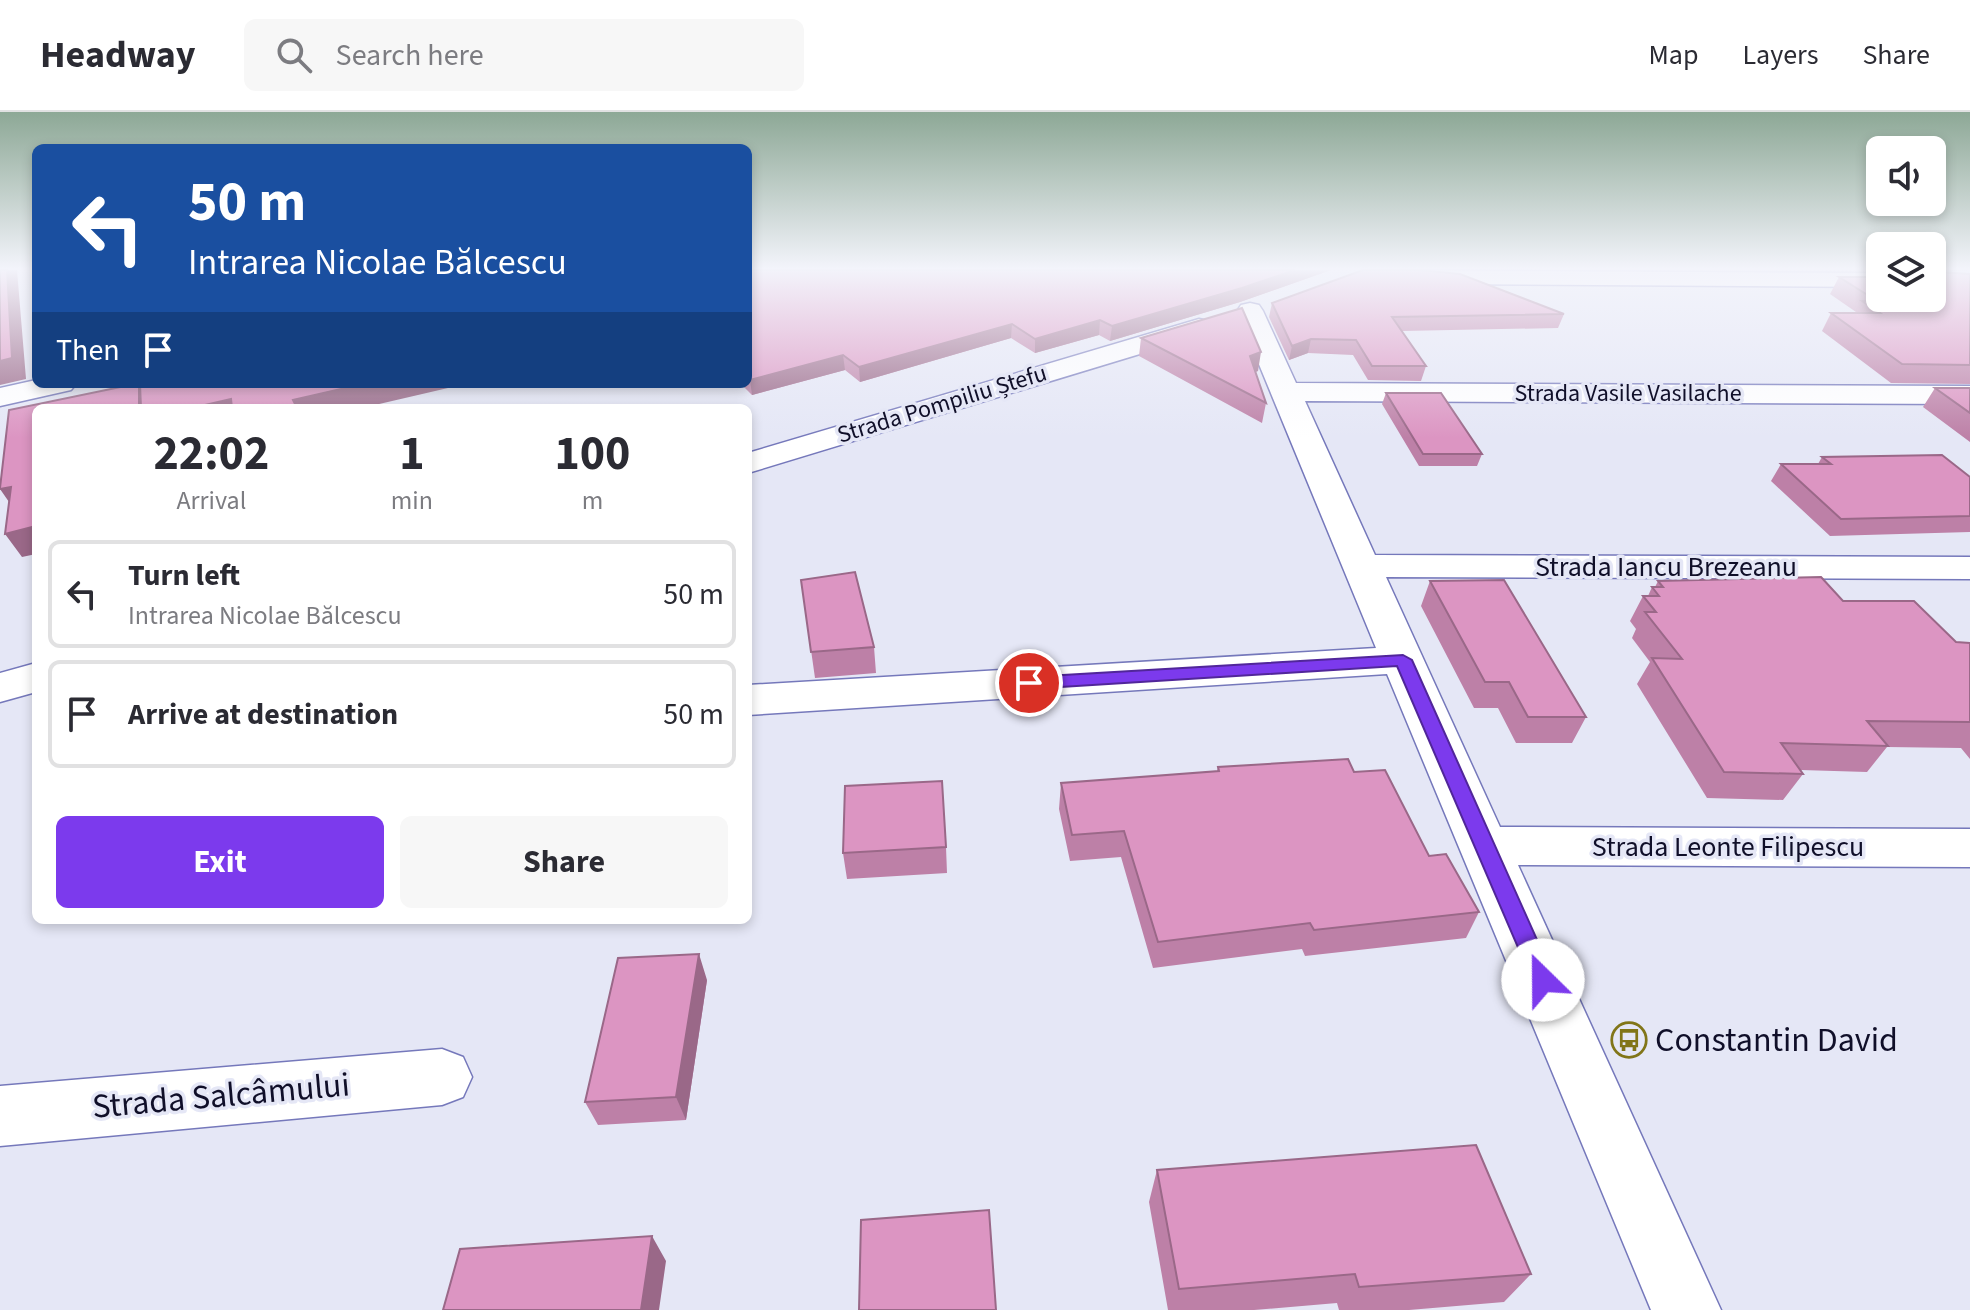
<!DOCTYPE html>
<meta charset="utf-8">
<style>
:root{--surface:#fff;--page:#f7f7f7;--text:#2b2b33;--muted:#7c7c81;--line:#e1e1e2;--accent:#7c3aed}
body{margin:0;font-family:"Source Sans 3",sans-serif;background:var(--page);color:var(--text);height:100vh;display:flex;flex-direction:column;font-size:30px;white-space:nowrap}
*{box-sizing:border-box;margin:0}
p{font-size:26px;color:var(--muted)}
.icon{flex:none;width:44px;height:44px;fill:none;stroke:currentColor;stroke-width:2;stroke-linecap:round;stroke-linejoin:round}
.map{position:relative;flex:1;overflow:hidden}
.side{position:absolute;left:32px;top:292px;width:720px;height:520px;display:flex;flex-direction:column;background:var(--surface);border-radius:12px;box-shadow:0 4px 12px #0003}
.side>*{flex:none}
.top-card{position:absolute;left:32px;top:32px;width:720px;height:244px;border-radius:12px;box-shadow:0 4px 12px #0003;background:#1a4fa0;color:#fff;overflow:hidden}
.controls{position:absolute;left:1866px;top:24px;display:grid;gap:16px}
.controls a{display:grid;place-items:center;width:80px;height:80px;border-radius:12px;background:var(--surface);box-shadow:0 4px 12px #0003;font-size:40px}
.pin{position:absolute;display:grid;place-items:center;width:68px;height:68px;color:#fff;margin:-34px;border:4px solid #fff;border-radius:50%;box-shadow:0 2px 8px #0007}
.me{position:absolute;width:88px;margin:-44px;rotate:337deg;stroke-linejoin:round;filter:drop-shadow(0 0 6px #0008)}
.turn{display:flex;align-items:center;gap:28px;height:168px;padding:0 24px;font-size:36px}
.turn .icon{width:104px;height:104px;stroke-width:2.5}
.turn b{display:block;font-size:56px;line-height:68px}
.then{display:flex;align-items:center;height:76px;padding:0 24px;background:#0003;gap:16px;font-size:30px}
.eta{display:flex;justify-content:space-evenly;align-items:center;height:136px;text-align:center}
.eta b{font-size:48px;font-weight:700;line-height:56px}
.button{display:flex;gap:16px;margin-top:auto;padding:16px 24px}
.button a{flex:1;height:92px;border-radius:12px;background:var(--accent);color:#fff;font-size:32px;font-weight:700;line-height:92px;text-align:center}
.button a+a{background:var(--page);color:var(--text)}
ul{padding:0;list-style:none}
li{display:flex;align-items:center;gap:24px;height:108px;margin:0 16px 12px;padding:0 8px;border:4px solid var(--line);border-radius:12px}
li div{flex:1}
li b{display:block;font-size:30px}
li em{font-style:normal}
header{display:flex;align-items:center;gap:48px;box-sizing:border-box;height:112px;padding:0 40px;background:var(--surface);border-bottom:2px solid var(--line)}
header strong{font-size:38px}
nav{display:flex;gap:44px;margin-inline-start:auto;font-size:28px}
.search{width:560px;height:72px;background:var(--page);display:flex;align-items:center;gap:20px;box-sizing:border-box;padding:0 28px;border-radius:12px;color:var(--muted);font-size:30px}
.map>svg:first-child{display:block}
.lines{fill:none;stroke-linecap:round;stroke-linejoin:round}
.minor-casing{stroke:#7578bb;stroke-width:3}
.minor{fill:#fff;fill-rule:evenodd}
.wall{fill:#bd80a7}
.shaded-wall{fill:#9a6888}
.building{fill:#dc95c2;stroke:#9a6888;stroke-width:2}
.route{fill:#7c3aed;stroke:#51269a;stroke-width:2}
.labels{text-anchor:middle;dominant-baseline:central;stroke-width:7;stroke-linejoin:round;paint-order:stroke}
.far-street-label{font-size:24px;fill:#100f29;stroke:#e5e7f6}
.street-label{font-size:28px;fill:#100f29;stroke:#e5e7f6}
.near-poi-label{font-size:34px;fill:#100f29;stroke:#e5e7f6;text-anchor:start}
.near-street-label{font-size:34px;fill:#100f29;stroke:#e5e7f6}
</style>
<header>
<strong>Headway</strong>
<div class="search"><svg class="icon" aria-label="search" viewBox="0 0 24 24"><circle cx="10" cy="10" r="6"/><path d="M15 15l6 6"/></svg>Search here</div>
<nav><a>Map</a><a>Layers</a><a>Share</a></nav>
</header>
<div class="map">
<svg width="1970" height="1198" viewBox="0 0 1970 1198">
<rect width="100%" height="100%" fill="#e5e7f6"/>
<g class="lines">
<defs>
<path id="minor" d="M1366,158L1880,161V175L1437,172L1378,165L1369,163Z
M1250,191L1259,193L1263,199L1296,271L1970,274V292L1305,289L1375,443L1970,445V467L1386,465L1500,715L1970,717V755L1518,753L1721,1198H1651L1387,562L748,603V573L1376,536L1237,199L1241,193Z
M1199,207L1209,209L1213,215L1209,221L748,361V341Z
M36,268V272H76L71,278L0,294V276Z
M36,551V580L0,590V561Z
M442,937L463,945L472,965L463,985L442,993L0,1034V974Z"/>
</defs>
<!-- minor casing -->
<use href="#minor" class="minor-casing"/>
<!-- minor -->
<use href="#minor" class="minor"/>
</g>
<!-- wall -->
<path class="wall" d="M748,158H1331L1240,190L1110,229L1099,223L1035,241L1011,226L860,270L845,258L752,283L741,272H748Z
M1932,158H1970L1940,159V160L1970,162V272L1891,271L1822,219L1831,201H1855L1856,200L1830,182L1839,165H1878L1880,162V186Z
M1272,191L1564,202L1558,216L1402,219L1426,254L1421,269L1368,268L1353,243L1308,241L1289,248L1269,205Z
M1141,226L1258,259L1255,260L1266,291L1262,311L1139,244Z
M1935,276H1970V330L1923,295Z
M1386,281L1482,342L1477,354H1419L1382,292Z
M1822,345L1970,365V420L1830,424L1771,369L1781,352H1818Z
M801,468L874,535L876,561L815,566Z
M1430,469L1586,605L1572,631H1516L1498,596H1474L1421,494Z
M1658,469L1843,489L1956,530L1970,531V647L1961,636L1887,635L1867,660L1801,658L1803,662L1783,688L1707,686L1637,572L1650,550L1632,526L1636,517L1630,509L1643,484H1648L1652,475H1655Z
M1218,655L1354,660L1479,800L1466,826L1305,844L1302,837L1153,856L1121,745L1070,749L1059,697L1061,671L1217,659Z
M946,735L947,761L847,767L843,741Z
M384,808H415L386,811Z
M707,868L686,1008L598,1013L585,990Z
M1157,1058L1531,1162L1504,1190L1409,1198H1339L1337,1191L1254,1198H1168L1149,1090Z"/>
<!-- shaded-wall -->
<path class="shaded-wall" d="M7,158H17L26,267L0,273V249Z
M1295,158H1331L1240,190L1110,229L1112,214Z
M1100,208L1099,223L1035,241V227Z
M1012,212L1011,226L860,270L859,255Z
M1311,227L1308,241L1289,248L1292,234Z
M1261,240L1258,259L1246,263L1250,244Z
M843,243L845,258L752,283L750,268Z
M363,272H446L448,276L362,296H297L293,288Z
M231,287L235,296H192Z
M11,375L16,400L0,377Z
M36,414V442L22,445L5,422Z
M699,842L707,868L686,1008L676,985Z
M652,1124L666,1149L659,1198H641Z"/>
<!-- building -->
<path class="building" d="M0,158H7L12,246L0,249Z
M748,158H1295L1242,176L1112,214L1100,208L1035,227L1012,212L859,255L843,243L750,268L748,266Z
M1363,158H1420L1460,162L1564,202L1392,205L1426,254H1372L1356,228L1311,227L1292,234L1272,191Z
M1932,158H1940V160L1970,162V253L1902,252L1831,201H1880L1862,189H1877L1839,165H1880V186H1932Z
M1242,196L1261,240L1250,244L1266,291L1141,226Z
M135,272H139V296H36V414L5,422L11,375L0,377V376L9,298Z
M140,272H363L293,288L297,296H232L231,287L192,296H141Z
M1935,276H1970V301Z
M1386,281H1441L1482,342H1423Z
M1942,343L1970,365V404L1841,407L1781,352H1831L1822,345Z
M855,460L874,535L811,540L801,468Z
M1821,465L1843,489H1914L1956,530L1970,531V610L1867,609L1888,634L1781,631L1803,662L1724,660L1652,546L1682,547L1645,500H1656L1643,484H1659L1652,475H1663L1658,469Z
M1504,468L1586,605H1528L1509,570H1485L1430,469Z
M1348,647L1354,660L1385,658L1429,744L1446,742L1479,800L1314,818L1310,811L1158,830L1124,719L1072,723L1061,671L1219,659L1218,655Z
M942,669L946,735L843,741L845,674Z
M699,842L676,985L585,990L618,846Z
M1476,1033L1531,1162L1359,1175L1355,1162L1179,1177L1157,1058Z
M989,1098L996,1198H859L861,1108Z
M652,1124L641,1198H443L460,1137Z"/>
<!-- sky -->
<linearGradient id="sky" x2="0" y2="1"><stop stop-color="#8da896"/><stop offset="0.48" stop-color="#f3f4fb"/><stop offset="1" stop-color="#f3f4fb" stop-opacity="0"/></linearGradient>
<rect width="1970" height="326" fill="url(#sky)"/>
<!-- route -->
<path class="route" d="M1403,543L1412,548L1555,868L1551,875L1543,878L1535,875L1397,554L1029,577L1020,571L1029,565Z"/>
<!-- icons -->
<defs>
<symbol id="bus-ring" viewBox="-11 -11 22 22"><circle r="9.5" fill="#e5e7f6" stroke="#817518" stroke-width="1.5"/><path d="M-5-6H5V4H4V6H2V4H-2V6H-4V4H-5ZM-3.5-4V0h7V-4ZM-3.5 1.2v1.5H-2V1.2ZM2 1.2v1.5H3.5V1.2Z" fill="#817518"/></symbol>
</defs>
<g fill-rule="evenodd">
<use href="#bus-ring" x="1609" y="908" width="40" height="40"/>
</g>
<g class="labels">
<!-- far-street labels -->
<g class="far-street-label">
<text x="1628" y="281">Strada Vasile Vasilache</text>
<text transform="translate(942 292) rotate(-17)">Strada Pompiliu Ștefu</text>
</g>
<!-- street labels -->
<g class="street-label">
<text x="1666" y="455">Strada Iancu Brezeanu</text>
<text x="1728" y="735">Strada Leonte Filipescu</text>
</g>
<!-- near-poi labels -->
<g class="near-poi-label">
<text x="1655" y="928">Constantin David</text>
</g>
<!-- near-street labels -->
<g class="near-street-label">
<text transform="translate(221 984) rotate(-5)">Strada Salcâmului</text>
</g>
</g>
</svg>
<div class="controls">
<a><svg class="icon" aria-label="sound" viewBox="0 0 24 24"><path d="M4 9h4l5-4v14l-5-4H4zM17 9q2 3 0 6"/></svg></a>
<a><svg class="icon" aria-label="layers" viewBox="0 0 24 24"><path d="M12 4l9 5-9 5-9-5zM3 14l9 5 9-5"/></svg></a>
</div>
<div class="pin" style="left:1029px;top:571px;background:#d93025"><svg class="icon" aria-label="arrive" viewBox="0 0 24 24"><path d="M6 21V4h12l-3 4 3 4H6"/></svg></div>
<svg class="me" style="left:1543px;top:868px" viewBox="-20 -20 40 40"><circle r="19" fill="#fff"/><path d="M0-13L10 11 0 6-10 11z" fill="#7c3aed"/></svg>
<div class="top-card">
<div class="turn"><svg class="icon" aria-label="left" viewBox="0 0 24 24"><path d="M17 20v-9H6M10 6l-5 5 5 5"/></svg><div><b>50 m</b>Intrarea Nicolae Bălcescu</div></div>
<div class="then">Then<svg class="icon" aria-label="arrive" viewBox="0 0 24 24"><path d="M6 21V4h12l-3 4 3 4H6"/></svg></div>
</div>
<section class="side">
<div class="eta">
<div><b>22:02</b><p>Arrival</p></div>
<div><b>1</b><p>min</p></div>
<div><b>100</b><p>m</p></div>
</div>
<ul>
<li><svg class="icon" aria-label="left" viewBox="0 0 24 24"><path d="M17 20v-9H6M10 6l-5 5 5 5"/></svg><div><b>Turn left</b><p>Intrarea Nicolae Bălcescu</p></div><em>50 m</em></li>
<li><svg class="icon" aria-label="arrive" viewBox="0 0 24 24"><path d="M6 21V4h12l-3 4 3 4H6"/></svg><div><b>Arrive at destination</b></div><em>50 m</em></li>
</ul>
<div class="button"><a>Exit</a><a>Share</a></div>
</section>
</div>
